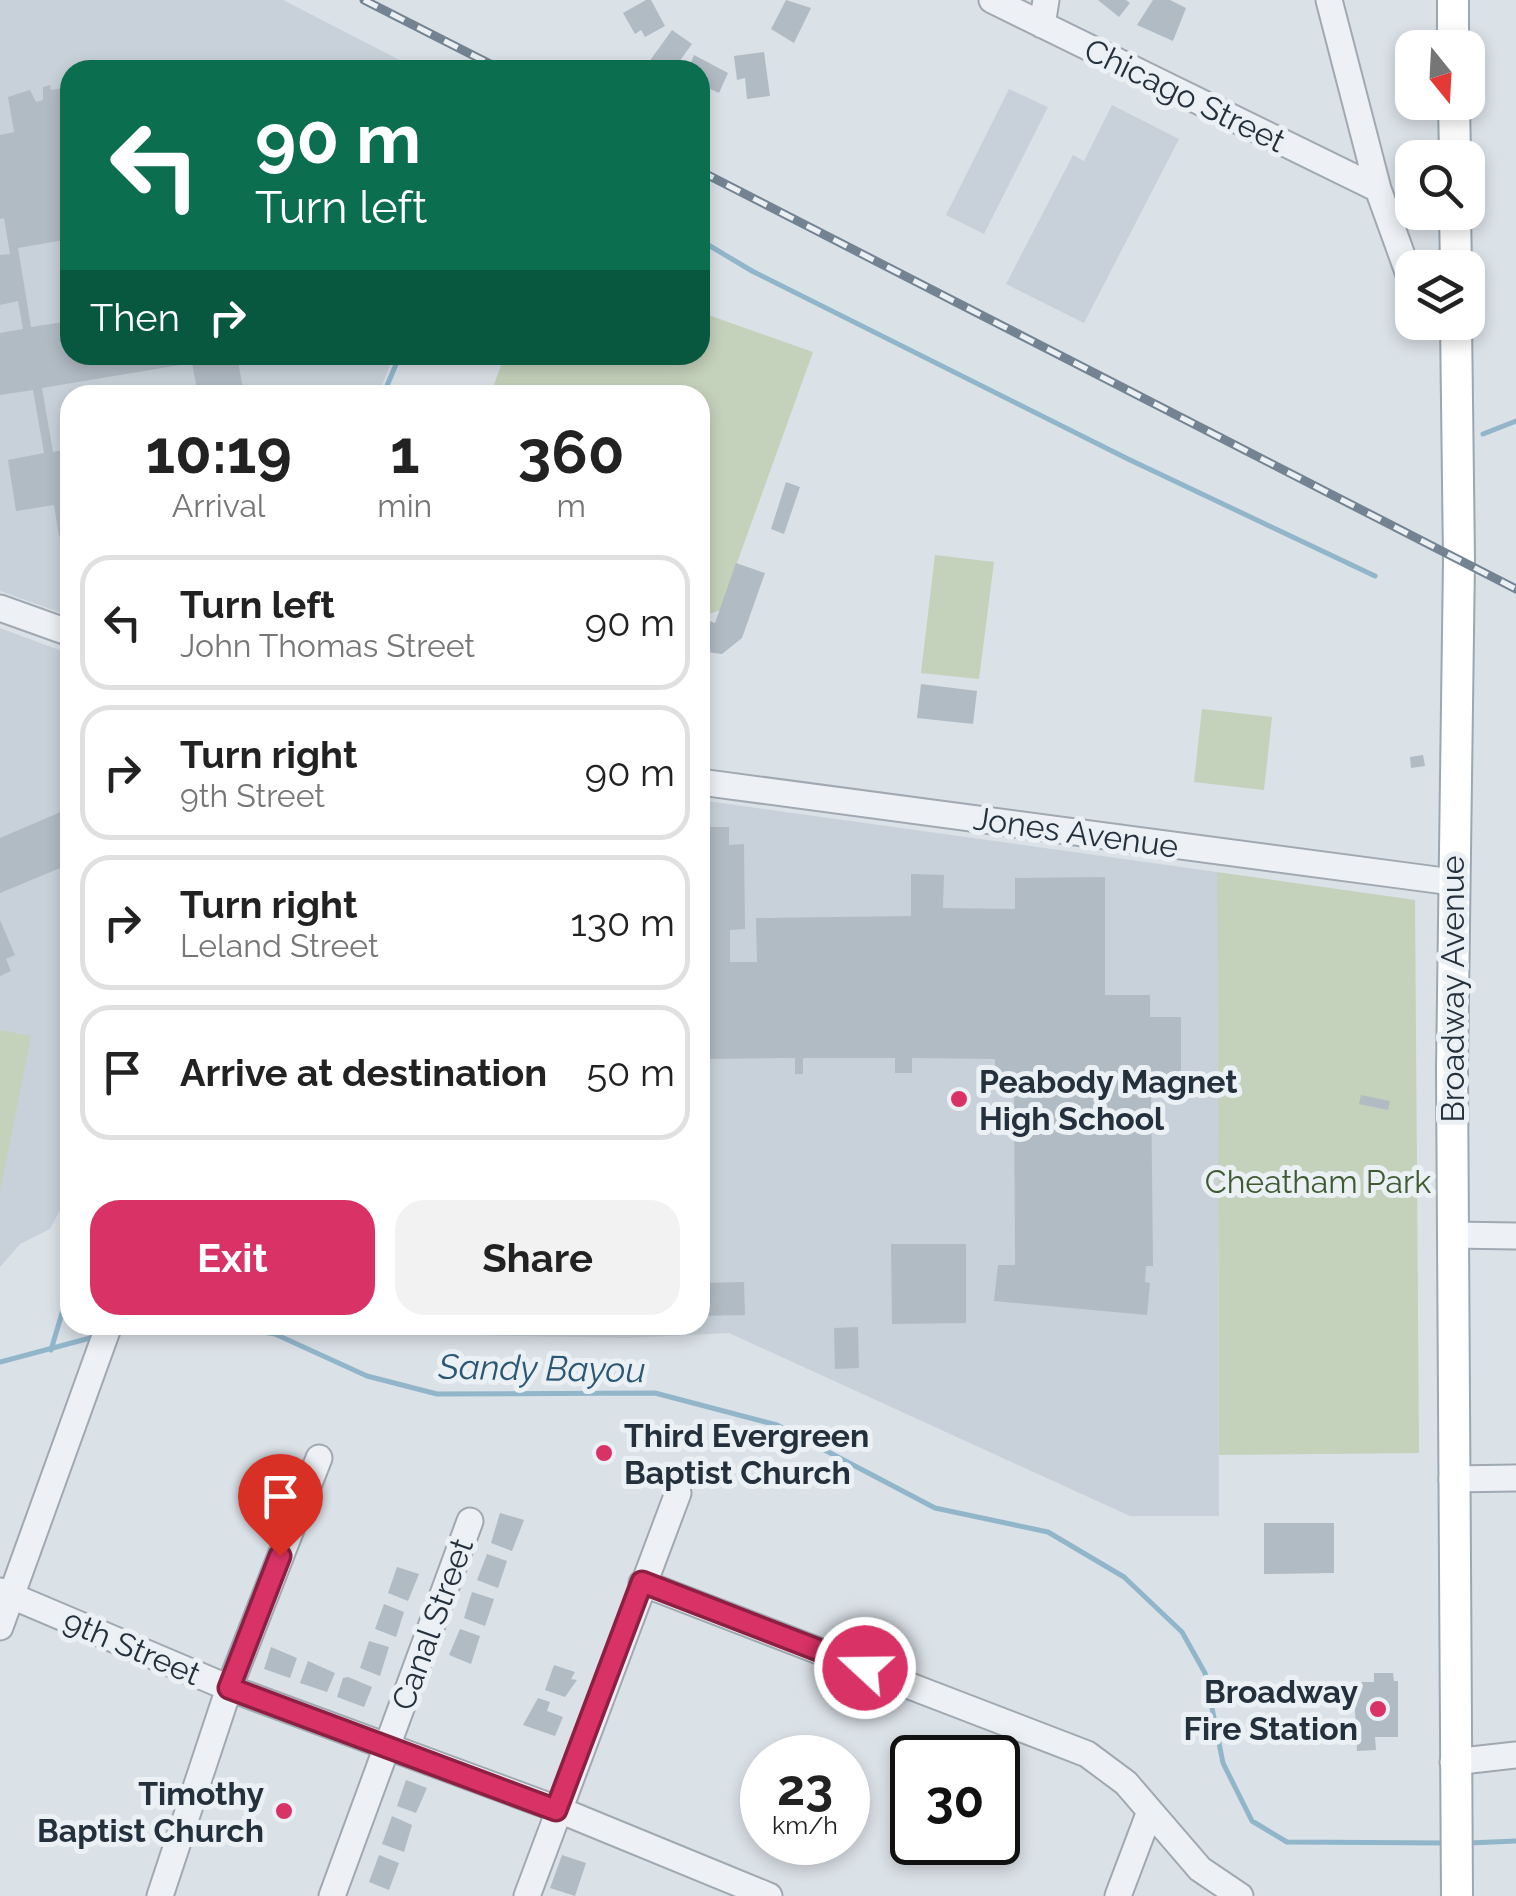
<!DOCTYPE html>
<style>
:root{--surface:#fff;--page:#f2f2f2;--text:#222;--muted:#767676;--line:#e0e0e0;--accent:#d93266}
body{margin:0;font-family:Raleway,sans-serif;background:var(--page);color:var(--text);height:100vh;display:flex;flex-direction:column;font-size:38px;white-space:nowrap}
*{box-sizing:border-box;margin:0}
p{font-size:32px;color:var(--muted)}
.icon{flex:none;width:55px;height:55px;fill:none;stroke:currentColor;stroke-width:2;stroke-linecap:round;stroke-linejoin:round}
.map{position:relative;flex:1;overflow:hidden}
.details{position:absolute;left:60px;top:385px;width:650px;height:950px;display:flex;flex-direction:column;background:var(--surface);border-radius:30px;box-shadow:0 5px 15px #0003}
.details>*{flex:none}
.banner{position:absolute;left:60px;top:60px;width:650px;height:305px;border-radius:30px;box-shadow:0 5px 15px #0003;background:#0b6e4f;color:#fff;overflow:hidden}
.needle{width:65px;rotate:162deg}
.tools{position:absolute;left:1395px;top:30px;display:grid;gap:20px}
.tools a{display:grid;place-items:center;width:90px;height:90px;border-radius:20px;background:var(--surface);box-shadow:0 5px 15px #0003;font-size:50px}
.speed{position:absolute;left:740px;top:1735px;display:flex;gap:20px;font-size:50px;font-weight:700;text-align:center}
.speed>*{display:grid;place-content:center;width:130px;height:130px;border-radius:50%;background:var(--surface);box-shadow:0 5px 15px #0003;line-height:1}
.speed small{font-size:25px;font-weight:400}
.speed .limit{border:5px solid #111;border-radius:15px;background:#fff;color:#111}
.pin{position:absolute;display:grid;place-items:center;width:85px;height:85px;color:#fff;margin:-102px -42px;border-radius:50% 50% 50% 0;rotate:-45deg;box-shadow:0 0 10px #0007}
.pin .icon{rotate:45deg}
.me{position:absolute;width:110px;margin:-55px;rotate:291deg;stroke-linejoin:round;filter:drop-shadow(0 0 8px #0008)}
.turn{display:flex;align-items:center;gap:35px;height:210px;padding:0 30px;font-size:45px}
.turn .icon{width:130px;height:130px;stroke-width:2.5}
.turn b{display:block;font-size:70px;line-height:85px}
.then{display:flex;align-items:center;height:95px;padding:0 30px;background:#0003;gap:20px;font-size:38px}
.eta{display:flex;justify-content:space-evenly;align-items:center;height:170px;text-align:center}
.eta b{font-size:60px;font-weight:700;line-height:70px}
.cta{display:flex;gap:20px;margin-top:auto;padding:20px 30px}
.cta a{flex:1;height:115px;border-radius:30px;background:var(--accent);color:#fff;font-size:40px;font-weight:700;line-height:115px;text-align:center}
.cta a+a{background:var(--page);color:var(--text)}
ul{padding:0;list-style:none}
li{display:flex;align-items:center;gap:30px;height:135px;margin:0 20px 15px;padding:0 10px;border:5px solid var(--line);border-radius:30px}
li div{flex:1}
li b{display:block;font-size:38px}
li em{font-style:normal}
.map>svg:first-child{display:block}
.built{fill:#c8d1d9}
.green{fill:#c4d1bb}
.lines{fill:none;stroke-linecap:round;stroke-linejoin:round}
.stream{stroke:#91b6ca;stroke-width:5}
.building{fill:#b1bbc4}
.minor-casing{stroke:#a0a9b1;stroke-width:29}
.major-casing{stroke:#99a8b3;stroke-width:34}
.minor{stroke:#edf1f5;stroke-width:25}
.major{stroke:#fff;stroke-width:30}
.rail-casing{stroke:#738391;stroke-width:9}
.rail{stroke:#eaf0f4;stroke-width:5;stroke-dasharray:15;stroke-linecap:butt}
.route-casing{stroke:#8d2042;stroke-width:25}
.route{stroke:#d93266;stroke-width:18}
.poi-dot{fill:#d93266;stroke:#eaf0f4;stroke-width:4}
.labels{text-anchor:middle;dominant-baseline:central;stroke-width:10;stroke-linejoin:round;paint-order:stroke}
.street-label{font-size:32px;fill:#24313d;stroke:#eaf0f4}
.poi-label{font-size:32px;font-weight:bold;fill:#24313d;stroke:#eaf0f4;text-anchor:start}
.park-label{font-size:32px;fill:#3f5a30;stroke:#eaf0f4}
.water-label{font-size:35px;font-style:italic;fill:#2b5774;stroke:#eaf0f4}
</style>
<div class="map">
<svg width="1516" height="1896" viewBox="0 0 1516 1896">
<rect width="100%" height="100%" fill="#dae1e7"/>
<!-- built -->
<path class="built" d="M0,0H283L419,70H70V355H394L378,395H70V616L0,591Z
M1009,89L1048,107L984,234L946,215Z
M1112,105L1179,139L1084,323L1006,284L1073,155L1084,161Z
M0,628L70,654V1191L50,1229L20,1244L0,1267Z
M700,800L1217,872L1219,1516H1130L729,1333L627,1338L473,1335L424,1325H700Z"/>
<!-- green -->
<path class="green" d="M700,312L813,352L720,610L700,617V395H490L505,355H700Z
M935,555L994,562L979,679L921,673Z
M1202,709L1272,717L1264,790L1194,782Z
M1217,872L1415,900L1419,1453L1219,1455Z
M0,1030L31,1036L0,1192Z"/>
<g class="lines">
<!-- stream -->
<path class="stream" d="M700,240L752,271L1128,459L1375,576
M383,395L400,355
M1483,434L1516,421
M218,1325L275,1334L367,1376L437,1394L655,1393L777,1425L935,1508L1048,1532L1124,1577L1182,1632L1205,1673L1223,1763L1252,1821L1287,1842L1448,1843
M119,1330L135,1325
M51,1350L70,1286
M0,1362L94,1337
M1469,1843L1516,1841"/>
</g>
<!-- building -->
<path class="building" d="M646,0H651L665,26L645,37L641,30L635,34L623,13Z
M786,0L811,8L794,43L771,29Z
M1098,0H1126L1130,3L1119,17Z
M1153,0H1170L1186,8L1173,41L1137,25Z
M672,30L692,44L673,70H652L646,66Z
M764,52L770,96L747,99L745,78L737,80L734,56Z
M694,55L728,73L719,93L700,84V70H688Z
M50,85L51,90L64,88L70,122V239L18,248L31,327L70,321V355H237L244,395H198L192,363L42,388L53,452L70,449V503L61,504L70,540L59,536L54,505L16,511L8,460L44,453L33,390L0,395V333L23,329L18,301L0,305V255L10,254L4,218L0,219V135L14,132L8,97L30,90L36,102L43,100V87Z
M786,482L800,487L784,534L771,529Z
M736,563L765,573L742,638L722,654L700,651V617L715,623Z
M921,684L977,691L973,724L917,718Z
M1423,755L1425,766L1411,768L1410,757Z
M70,808V864L0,893V838Z
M700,827H729V845L744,844L745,929L730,930V962H757L756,918L911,916V874L944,875L943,908L1015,909V878L1105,877V995H1150V1017H1181V1079H1151L1153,1266H1146L1145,1282L1150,1283L1147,1315L994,1301L998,1265H1015L1014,1073H995V1059L912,1058V1073H895V1058H803V1074H795V1058L705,1059Z
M0,920L15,955L6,959L11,971L0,976Z
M1361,1095L1390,1101L1388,1110L1359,1104Z
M891,1244H966V1323L892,1324Z
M744,1282L745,1315L700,1316V1283Z
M858,1327L859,1368L835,1369L834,1328Z
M500,1513L524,1520L512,1551L491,1543Z
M1264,1523H1334V1573L1264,1574Z
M487,1554L507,1561L498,1588L477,1580Z
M397,1567L419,1574L408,1601L388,1593Z
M472,1592L494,1599L485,1626L464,1618Z
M384,1604L404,1612L396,1637L375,1629Z
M460,1629L480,1636L471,1664L449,1655Z
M369,1641L389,1647L380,1676L360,1668Z
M271,1647L297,1658L290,1678L264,1669Z
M308,1661L335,1673L327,1692L300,1683Z
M554,1665L575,1672L571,1679L577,1680L565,1697L545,1690Z
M1374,1673H1393L1394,1681H1398V1737H1375L1376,1750L1357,1751L1354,1690L1356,1682H1374Z
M348,1677L372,1687L364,1707L337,1697L343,1678Z
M538,1698L550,1702L547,1711L563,1717L555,1736L523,1725Z
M406,1780L427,1788L416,1813L397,1806Z
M392,1816L412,1825L404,1852L382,1844Z
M379,1855L399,1863L389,1890L369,1882Z
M562,1855L586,1863L575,1896L550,1888Z"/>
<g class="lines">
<defs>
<path id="minor" d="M992,0L1378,189
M1329,0L1378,189L1412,283
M1042,25L1046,0
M0,608L70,633
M700,782L1452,882
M1452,1235L1516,1236
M1452,1479L1516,1478
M642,1583L1087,1754L1126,1783L1200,1869L1240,1896
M0,1591L229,1688L557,1809L769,1896
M0,1627L109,1325
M1453,1762L1516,1755
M160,1896L229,1688L319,1458
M332,1896L470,1521
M527,1896L678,1493
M1118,1896L1149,1814"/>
<path id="major" d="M1453,0V48
M1454,102L1455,158
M1455,212L1456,268
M1456,322L1459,560L1452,1070L1457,1896"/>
</defs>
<!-- minor casing -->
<use href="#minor" class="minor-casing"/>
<!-- major casing -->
<use href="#major" class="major-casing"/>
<!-- minor -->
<use href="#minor" class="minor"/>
<!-- major -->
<use href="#major" class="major"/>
<defs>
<path id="rail" d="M364,0L502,70
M700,171L1516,589"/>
</defs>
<!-- rail casing -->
<use href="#rail" class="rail-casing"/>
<!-- rail -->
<use href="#rail" class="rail"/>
</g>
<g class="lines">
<defs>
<path id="route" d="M280,1556L229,1688L556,1810L642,1582L865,1668"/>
</defs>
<!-- route casing -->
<use href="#route" class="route-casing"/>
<!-- route -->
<use href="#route" class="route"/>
</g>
<!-- markers -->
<g class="poi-dot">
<circle cx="959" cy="1099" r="10"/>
<circle cx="604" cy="1453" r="10"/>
<circle cx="1378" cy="1709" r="10"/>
<circle cx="284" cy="1811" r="10"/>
</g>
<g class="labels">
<!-- street labels -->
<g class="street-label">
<text transform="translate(1185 95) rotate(26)">Chicago Street</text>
<text transform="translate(1076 832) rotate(8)">Jones Avenue</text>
<text transform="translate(1452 989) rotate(-90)">Broadway Avenue</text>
<text transform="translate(432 1624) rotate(-70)">Canal Street</text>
<text transform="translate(132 1647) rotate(23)">9th Street</text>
</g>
<!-- poi labels -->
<g class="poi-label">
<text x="979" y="1081">Peabody Magnet<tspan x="979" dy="37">High School</tspan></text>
<text x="624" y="1435">Third Evergreen<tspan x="624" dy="37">Baptist Church</tspan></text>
<text x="1358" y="1691" text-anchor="end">Broadway<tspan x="1358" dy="37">Fire Station</tspan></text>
<text x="264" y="1793" text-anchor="end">Timothy<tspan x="264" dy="37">Baptist Church</tspan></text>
</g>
<!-- park labels -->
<g class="park-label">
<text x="1318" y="1181">Cheatham Park</text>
</g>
<!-- water labels -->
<g class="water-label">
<text transform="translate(542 1368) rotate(1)">Sandy Bayou</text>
</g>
</g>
</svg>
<div class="tools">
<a><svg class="needle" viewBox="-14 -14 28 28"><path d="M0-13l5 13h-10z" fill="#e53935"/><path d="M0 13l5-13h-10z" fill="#767676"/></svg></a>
<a><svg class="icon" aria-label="search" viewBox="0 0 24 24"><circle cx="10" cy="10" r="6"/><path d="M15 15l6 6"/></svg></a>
<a><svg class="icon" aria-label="layers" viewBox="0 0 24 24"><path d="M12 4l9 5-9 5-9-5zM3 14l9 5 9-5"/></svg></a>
</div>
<div class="speed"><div>23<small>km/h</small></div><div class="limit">30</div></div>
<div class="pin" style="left:280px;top:1556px;background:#d93025"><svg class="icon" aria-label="arrive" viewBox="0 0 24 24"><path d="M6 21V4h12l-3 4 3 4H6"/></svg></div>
<svg class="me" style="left:865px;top:1668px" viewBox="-20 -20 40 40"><circle r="17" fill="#d93266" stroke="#fff" stroke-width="3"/><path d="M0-11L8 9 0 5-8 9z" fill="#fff"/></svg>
<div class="banner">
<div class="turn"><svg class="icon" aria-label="left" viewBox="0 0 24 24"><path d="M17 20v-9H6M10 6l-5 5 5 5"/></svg><div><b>90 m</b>Turn left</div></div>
<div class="then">Then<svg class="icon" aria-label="right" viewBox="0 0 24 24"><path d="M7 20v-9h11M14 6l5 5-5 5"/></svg></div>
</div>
<section class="details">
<div class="eta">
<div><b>10:19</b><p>Arrival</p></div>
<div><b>1</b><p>min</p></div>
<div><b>360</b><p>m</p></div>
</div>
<ul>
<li><svg class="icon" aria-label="left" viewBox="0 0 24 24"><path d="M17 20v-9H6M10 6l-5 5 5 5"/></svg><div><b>Turn left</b><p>John Thomas Street</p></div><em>90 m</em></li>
<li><svg class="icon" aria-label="right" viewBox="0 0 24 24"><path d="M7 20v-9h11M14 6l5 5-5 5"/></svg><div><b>Turn right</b><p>9th Street</p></div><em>90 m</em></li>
<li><svg class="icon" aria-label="right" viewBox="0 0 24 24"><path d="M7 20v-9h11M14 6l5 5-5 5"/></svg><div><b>Turn right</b><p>Leland Street</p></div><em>130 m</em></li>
<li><svg class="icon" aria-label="arrive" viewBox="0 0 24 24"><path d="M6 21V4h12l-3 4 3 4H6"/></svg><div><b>Arrive at destination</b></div><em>50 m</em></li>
</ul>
<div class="cta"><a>Exit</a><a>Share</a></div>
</section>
</div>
